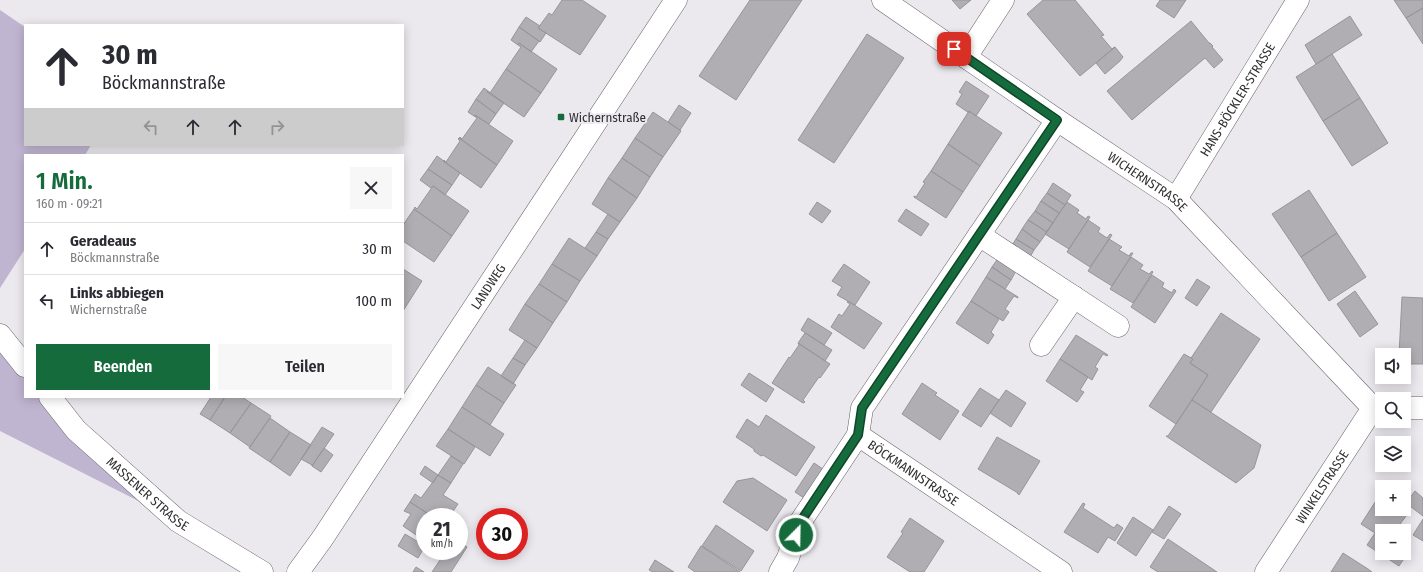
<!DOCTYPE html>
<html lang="de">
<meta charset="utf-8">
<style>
:root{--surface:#fff;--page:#f7f7f7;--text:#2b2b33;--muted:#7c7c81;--line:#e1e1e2;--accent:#166b3d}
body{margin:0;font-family:"Fira Sans Condensed",sans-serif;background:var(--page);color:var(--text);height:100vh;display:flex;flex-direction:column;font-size:15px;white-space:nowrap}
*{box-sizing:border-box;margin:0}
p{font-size:13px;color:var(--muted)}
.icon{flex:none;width:22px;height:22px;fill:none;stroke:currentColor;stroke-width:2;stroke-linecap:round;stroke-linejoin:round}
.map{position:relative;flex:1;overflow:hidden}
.drawer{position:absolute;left:24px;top:154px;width:380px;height:244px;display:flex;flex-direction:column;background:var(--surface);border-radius:0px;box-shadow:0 2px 10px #0003}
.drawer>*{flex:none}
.guide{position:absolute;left:24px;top:24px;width:380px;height:122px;border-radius:0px;box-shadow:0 2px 10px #0003;background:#fff;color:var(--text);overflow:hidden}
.tools{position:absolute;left:1375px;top:348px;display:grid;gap:8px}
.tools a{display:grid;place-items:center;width:36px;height:36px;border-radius:0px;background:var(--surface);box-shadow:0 2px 10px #0003;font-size:20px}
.speed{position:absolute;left:416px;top:508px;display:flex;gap:8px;font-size:20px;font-weight:700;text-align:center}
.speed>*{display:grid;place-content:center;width:52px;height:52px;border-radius:50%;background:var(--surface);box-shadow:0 2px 10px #0003;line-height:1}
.speed small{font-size:10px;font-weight:400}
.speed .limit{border:6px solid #d22;background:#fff;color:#111}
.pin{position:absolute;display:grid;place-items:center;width:34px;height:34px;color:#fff;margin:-17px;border-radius:8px;box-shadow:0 2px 6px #0006}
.me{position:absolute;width:44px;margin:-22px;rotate:23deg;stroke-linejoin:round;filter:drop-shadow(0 0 3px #0008)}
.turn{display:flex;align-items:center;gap:14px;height:84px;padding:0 12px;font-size:18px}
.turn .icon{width:52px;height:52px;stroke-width:2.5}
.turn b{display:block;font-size:28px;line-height:34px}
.lanes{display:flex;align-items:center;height:38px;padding:0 12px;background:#0003;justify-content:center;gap:20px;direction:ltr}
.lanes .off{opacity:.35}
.round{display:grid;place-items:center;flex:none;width:42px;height:42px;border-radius:0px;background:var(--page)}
.overview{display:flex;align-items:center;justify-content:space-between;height:68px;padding:0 12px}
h1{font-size:24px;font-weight:600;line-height:30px;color:var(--accent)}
.button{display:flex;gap:8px;margin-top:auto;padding:8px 12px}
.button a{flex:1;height:46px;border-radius:0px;background:var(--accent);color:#fff;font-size:16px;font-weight:600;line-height:46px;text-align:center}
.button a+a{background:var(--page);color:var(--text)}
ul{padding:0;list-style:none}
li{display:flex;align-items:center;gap:12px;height:52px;padding:0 12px;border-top:1px solid var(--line)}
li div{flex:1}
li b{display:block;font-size:15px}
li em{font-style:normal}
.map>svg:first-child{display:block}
.green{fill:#c0b5d1}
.building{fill:#b0adb3;stroke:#97959a}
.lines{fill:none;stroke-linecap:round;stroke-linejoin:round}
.minor-casing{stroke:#666469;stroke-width:23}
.major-casing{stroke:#666469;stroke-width:23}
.minor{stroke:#fff;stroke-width:22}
.major{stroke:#fff;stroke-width:22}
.route-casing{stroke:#0e4628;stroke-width:10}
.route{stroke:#166b3d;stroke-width:7}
.poi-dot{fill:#166b3d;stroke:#ebe8ee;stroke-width:1.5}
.labels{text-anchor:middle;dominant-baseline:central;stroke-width:4;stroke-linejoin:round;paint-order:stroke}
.street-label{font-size:13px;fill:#302f31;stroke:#ebe8ee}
.poi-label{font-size:13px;fill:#302f31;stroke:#ebe8ee;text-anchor:start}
</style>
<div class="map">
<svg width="1423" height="572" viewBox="0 0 1423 572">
<rect width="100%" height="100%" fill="#ebe8ee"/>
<!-- green -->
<path class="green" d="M0,10L25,27V145H91L85,155H25V249L0,288Z
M0,335L25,366V397H50L178,521L0,431Z"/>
<!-- building -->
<path class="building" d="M562,0H582L606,16L580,55L538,28L549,13L552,15Z
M750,0H802L736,100L699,76Z
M952,0H971L960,9Z
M1043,0H1075L1104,35L1101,36L1112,49L1115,47L1080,76L1027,14Z
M1160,0H1186L1174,18L1156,6Z
M1394,0H1423V8L1406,18Z
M1423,8V44L1406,18Z
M1350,16L1362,35L1316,64L1305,45Z
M526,17L540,26L538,28L546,33L540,42L519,27Z
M1191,21L1209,43H1210L1213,46L1212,47L1223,60L1214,68L1205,58L1132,120L1107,91Z
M519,27L539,41L531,52L519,43L518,45L511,40Z
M867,34L904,58L834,163L798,140Z
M519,43L557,69L541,93L506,69L521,47L518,45Z
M1115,47L1123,57L1120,61L1105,74L1096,63Z
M1332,54L1360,98L1323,121L1296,77Z
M506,69L541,93L524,117L487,92L488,91L490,93Z
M966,81L989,96L976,116L969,111V113L956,104L962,94L959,92Z
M484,88L504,103L496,114L476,99Z
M1360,98L1388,143L1352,166L1323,121Z
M476,99L496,114L489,124L475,115L474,116L468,112Z
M679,105L691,113L680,130L668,122Z
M969,111L1002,133L980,166L948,144Z
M653,112L681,131L663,157L635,138Z
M475,115L513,141L497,165L459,138L460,137L462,139L477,118L474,116Z
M459,138L497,165L481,188L443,161L444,160L446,162L460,141L458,139Z
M635,138L663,157L650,177L622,158Z
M948,144L980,166L963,192L931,171Z
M437,156L460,173L452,185L428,169Z
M622,158L650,177L637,198L608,178Z
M428,169L452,185L445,195L433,186L431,188L420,180Z
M931,171L963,192L946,218L914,197V196L916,197L925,183L923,182Z
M608,178L637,198L620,222L592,204Z
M1053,183L1071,195L1065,205L1047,193Z
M433,186L469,211L452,236L414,209L415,207L417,209Z
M1309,190L1337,233L1301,257L1272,214Z
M1047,193L1065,205L1059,213L1041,201Z
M1041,201L1059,213L1053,223L1035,211Z
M817,202L831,211L822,223L809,214Z
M1067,202L1079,210L1077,213L1086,219L1088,216L1090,217L1069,249L1045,234Z
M414,209L452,236L434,262L403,241V225Z
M906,209L929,224L921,236L898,221Z
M1035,211L1053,223L1047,232L1028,220Z
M608,214L620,222L608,239L596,232Z
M1028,220L1047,232L1040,242L1022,229Z
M1088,220L1100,228L1098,232L1107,238L1110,234L1112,235L1090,267L1067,252Z
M1022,229L1040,242L1034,250L1016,239Z
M596,232L608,239L597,256L585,248Z
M1337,233L1366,277L1329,301L1301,257Z
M569,238L597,256L580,281L552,264Z
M1016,239L1034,250L1027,262L1009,250Z
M1109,239L1122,247L1119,250L1129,256L1131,253H1133L1112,286L1088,271Z
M999,257L1017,269L1011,280L992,267Z
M1131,257L1143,265L1140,269L1149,274L1152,271L1153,272L1133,303L1110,289Z
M552,264L580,281L567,302L539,284Z
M844,264L870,282L855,305L837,295L842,287L832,281Z
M992,267L1011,280L1005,289L986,277Z
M403,269L422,281L403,311Z
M1152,275L1164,283L1162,287L1172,293L1174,289L1176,291L1155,323L1131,307Z
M986,277L1018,297V298L1014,296L1005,309L1009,312L1003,321L971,301Z
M1197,279L1210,287L1197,306L1185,298Z
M539,284L567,302L553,323L525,304Z
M1355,291L1378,324L1360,337L1337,304Z
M1402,297L1423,298V364H1404V355H1399Z
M848,301L882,323L864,349L831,327L839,314L842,316L850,304L847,302Z
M971,301L999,319L991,332L994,335L988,344L956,323Z
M525,304L553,323L537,348L509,330Z
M1221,313L1260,339L1211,412L1192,400L1208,375L1190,363L1193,359L1191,358Z
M808,318L832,333L824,345L801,330Z
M805,333L832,350L825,361L798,343Z
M1076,335L1108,355L1107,356L1103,354L1095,367L1098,369L1092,380L1060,359Z
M525,340L537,348L525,365L513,358Z
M798,343L830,364L820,378L819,377L803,400L805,402L803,403L772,383L789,357L790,358L799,345Z
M1184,354L1193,359L1190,363L1208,375L1176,424L1149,406Z
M513,358L525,365L513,384L501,376Z
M1060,359L1088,377L1080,390L1084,392L1077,402L1046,381Z
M488,367L516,385L504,403L476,385Z
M749,373L774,389L766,402L741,385Z
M922,383L937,393L935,395L959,411L940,440L902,414Z
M476,385L504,403L490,425L462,407Z
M980,388L999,400L981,427L962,415Z
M1006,390L1026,403L1011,427L990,413Z
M211,397H225L210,420L200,414Z
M225,397H242L251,403L230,433L210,420Z
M1192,400L1261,445L1254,468L1236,483L1166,436H1168Z
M251,403L271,416L250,447L230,433Z
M462,407L504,434L490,456L448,429Z
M766,415L815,447L796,476L763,455L761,456L754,451V449L736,437L747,419L759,427Z
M270,418L290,432L270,462L249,448Z
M322,427L334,434L312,466V465L301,459Z
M448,429L475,447L464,464L436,446Z
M290,432L311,445L290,476L270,462Z
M997,437L1040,461L1019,495L1017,493H1018L978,469Z
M324,448L333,455L321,472L312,466Z
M451,456L463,464L451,483L438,475Z
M814,463L823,469L804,498L795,492Z
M425,466L438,475L433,483L420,474Z
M438,475L451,483L443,495L458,504L449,517H433L410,502L415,494L421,498Z
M753,478L787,500L767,531L723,502L737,481Z
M1415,491L1423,498V516L1406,503Z
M1381,493L1382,494V509L1404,508L1409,512L1395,531H1382V553H1404V552L1407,554L1399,566L1367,545L1375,533L1361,524Z
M410,502L433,517H425V541L403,526L411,514L404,511Z
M1083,503L1085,504L1083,508L1114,528L1117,524L1123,528L1115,541L1108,537L1098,553L1064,532Z
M1169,506L1181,514L1164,539L1152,532Z
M1133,517L1153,530L1136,556L1117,543Z
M910,518L944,541L924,572H910L887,557L903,533L901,532Z
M1423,519V541L1413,535Z
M716,525L754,551L741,571L702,546Z
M405,534L425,546L418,558L398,546Z
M1168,539L1217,572H1158L1150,567Z
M460,542L467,547L451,572H432L446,551L452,555L454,551H459Z
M701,546L740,572H695L688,567Z
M440,551H454L452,555L446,551L444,554Z
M1343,553L1368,569L1372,572H1331Z
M655,560L674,572H653L649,570Z
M416,567L424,572H413Z"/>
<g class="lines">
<defs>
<g id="minor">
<path id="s1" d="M883,0L1057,120L1176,199L1373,408"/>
<path d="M966,57L1003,0"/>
<path id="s2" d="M1057,120L862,408L858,435L1061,572"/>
<path id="s3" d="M1176,199L1298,0"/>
<path d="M979,235L1118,326"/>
<path d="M1041,345L1074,297"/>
<path d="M1404,408H1423"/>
<path id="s4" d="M298,572L322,539L676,0"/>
<path d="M780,572L788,558L799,524L858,435"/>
<path id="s5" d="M1266,572L1373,408H1382"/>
</g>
<g id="major">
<path d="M0,335L25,366"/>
<path id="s6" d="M50,397L76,430L178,521L262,572"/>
</g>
</defs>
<!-- minor casing -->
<use href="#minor" class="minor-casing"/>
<!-- major casing -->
<use href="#major" class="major-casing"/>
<!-- minor -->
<use href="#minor" class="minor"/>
<!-- major -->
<use href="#major" class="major"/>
</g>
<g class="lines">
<defs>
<path id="route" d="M796,535L799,524L858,435L862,408L1057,120L954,49"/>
</defs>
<!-- route casing -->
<use href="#route" class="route-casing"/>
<!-- route -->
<use href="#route" class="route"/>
</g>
<!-- markers -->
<rect class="poi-dot" x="557" y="113" width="8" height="8" rx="2"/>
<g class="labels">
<!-- street labels -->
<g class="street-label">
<text stroke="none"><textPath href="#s3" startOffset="117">HANS-BÖCKLER-STRASSE</textPath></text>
<text stroke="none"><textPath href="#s1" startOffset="321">WICHERNSTRASSE</textPath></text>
<text stroke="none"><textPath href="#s4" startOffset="343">LANDWEG</textPath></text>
<text stroke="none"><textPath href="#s2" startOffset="442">BÖCKMANNSTRASSE</textPath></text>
<text stroke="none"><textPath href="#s5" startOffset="102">WINKELSTRASSE</textPath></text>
<text stroke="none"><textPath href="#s6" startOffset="138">MASSENER STRASSE</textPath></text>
</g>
<!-- poi labels -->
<g class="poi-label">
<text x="569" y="117">Wichernstraße</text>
</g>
</g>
</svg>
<div class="tools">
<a><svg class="icon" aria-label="sound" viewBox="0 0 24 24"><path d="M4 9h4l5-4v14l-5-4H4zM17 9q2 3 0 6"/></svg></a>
<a><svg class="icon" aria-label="search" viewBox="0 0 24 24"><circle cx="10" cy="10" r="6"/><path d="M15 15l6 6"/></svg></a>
<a><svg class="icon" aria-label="layers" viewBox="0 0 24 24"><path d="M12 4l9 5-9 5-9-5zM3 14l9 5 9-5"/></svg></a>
<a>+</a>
<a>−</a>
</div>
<div class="speed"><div>21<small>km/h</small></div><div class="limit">30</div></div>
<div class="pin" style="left:954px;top:49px;background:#d93025"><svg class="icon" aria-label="arrive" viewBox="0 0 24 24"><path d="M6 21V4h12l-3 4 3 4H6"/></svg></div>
<svg class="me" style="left:796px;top:535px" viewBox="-20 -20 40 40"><circle r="17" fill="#166b3d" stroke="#fff" stroke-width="3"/><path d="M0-11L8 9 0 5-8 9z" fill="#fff"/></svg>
<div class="guide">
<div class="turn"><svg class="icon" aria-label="ahead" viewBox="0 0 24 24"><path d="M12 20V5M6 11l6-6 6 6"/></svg><div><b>30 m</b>Böckmannstraße</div></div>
<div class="lanes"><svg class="icon off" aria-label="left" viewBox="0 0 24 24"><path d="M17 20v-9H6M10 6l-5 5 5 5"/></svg><svg class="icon" aria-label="ahead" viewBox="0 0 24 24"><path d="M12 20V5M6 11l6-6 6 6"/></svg><svg class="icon" aria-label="ahead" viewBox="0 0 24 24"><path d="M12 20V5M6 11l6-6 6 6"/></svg><svg class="icon off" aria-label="right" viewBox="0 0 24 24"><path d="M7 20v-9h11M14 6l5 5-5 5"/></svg></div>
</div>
<section class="drawer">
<div class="overview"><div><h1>1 Min.</h1><p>160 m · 09:21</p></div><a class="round"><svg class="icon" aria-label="close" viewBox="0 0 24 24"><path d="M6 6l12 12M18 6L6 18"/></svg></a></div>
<ul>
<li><svg class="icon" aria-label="ahead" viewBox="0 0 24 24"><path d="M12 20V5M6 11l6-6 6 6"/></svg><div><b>Geradeaus</b><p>Böckmannstraße</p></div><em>30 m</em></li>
<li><svg class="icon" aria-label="left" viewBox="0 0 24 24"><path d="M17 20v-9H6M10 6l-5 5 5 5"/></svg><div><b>Links abbiegen</b><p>Wichernstraße</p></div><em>100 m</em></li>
</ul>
<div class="button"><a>Beenden</a><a>Teilen</a></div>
</section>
</div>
